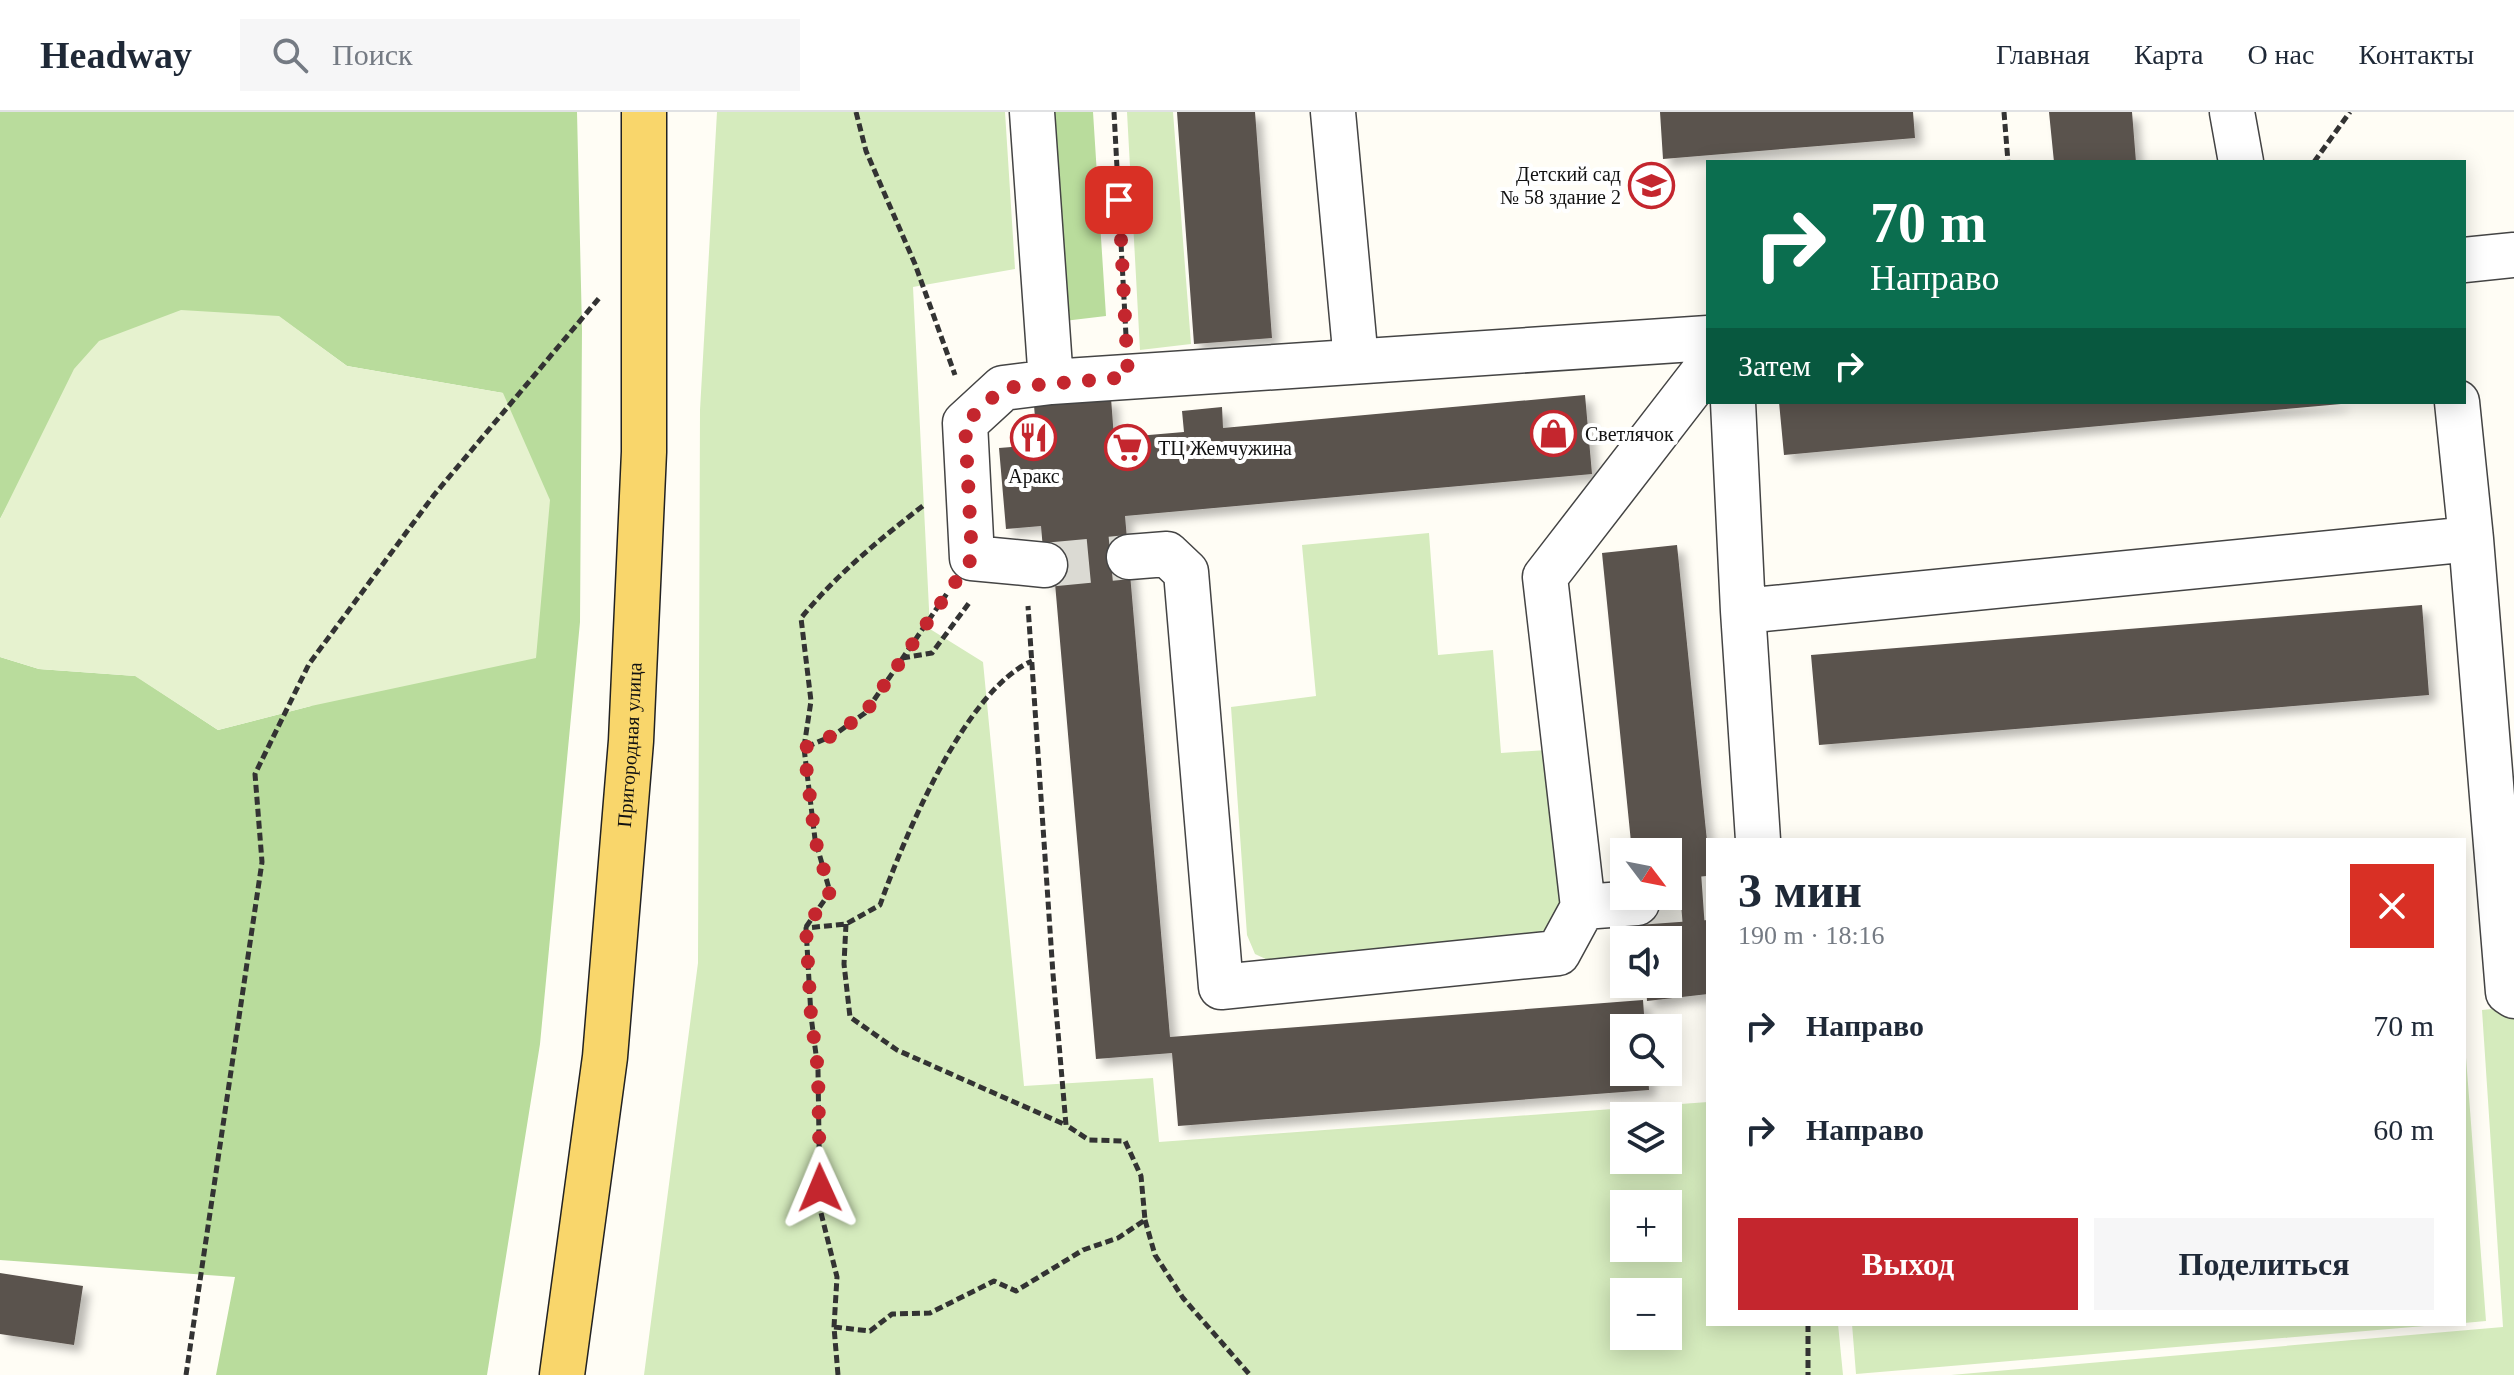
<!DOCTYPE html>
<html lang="ru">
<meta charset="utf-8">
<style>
:root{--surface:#fff;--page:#f6f6f7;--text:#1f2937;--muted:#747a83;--line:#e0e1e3;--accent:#c4262e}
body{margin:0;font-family:"Times New Roman",serif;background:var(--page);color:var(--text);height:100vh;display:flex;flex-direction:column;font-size:30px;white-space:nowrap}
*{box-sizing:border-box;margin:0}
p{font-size:26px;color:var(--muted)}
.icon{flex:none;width:44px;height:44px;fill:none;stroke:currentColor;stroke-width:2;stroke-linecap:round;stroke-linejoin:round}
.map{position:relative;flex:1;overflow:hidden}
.panel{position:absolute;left:1706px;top:726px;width:760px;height:488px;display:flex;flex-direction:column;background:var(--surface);border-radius:0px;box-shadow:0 4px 20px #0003}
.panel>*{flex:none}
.top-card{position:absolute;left:1706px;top:48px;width:760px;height:244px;border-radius:0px;box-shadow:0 4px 20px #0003;background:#0b6e4f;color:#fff;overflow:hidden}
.needle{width:52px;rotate:122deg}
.controls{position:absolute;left:1610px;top:726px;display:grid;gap:16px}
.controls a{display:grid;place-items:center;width:72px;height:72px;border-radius:0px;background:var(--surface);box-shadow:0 4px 20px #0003;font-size:40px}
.pin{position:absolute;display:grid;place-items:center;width:68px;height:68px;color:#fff;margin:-34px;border-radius:16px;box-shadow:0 4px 12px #0006}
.me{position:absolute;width:88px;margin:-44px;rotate:359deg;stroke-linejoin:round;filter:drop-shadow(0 0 6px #0008)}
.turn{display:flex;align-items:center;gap:28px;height:168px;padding:0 32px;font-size:36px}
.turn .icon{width:104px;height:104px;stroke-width:2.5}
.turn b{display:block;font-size:56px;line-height:68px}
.then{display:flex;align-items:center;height:76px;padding:0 32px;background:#0003;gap:16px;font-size:30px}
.round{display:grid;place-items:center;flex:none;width:84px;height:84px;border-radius:0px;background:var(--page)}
.summary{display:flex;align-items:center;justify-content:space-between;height:136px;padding:0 32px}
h1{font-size:48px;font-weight:700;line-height:60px}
.action{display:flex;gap:16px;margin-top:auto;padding:16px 32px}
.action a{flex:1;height:92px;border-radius:0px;background:var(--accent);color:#fff;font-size:32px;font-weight:700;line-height:92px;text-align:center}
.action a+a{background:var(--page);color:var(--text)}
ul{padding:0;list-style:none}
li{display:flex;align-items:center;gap:24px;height:104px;padding:0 32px}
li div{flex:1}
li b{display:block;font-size:30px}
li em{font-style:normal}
header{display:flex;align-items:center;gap:48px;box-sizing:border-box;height:112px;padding:0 40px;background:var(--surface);border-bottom:2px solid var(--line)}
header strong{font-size:38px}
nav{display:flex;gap:44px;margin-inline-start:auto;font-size:28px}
.search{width:560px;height:72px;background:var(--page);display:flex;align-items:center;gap:20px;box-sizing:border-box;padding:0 28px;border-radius:0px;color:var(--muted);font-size:30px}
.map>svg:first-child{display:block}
.green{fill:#d5ebbd;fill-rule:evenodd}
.forest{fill:#b9dc9c}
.pitch{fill:#e6f2cf}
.building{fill:#5a524d;filter:url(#shadow)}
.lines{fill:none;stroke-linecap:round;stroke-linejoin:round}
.minor-tunnel{stroke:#dbdad3;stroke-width:44;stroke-dasharray:44 22;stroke-linecap:butt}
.minor-casing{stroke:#444;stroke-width:47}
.major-casing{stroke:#222;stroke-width:47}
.path{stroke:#333;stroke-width:5;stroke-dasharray:8 4;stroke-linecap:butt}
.minor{stroke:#fff;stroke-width:44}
.major{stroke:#f9d66b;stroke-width:44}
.route{stroke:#c4262e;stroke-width:14;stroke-dasharray:0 25.2}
.labels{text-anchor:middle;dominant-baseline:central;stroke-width:8;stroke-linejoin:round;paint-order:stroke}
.poi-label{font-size:20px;fill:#111;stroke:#fff;text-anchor:start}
.street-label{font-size:20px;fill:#111;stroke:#fff}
</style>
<header>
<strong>Headway</strong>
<div class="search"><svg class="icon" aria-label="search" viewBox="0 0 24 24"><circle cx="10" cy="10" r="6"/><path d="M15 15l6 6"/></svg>Поиск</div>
<nav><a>Главная</a><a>Карта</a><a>О нас</a><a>Контакты</a></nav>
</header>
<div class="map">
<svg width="2514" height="1263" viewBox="0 0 2514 1263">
<defs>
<filter id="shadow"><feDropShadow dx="7" dy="7" stdDeviation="4" flood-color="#0004"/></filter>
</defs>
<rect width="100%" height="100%" fill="#fffdf5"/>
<!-- green -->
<path class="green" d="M717,0H1005L1015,157L913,175L930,517L983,550L1024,974L1153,966L1159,1030L1708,990V1212H1838L1843,1263H644L698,851L700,298ZM1668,1004V1048H1624V1004ZM1624,1092H1668V1136H1624ZM1624,1180H1668V1224H1624Z
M1127,0H1173L1191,232L1140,238Z
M1429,421L1438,543L1493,538L1501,641L1547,638L1563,791L1545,820L1272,850L1255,842L1247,823L1231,595L1316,584L1302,433Z
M2501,896L2514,905V1263H1951L2503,1215L2482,898Z
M2464,919L2486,1209L2464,1211Z
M1852,1212H2448L1856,1262Z"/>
<!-- forest -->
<path class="forest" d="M0,0H577L582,217L580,510L540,932L487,1263H216L235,1165L0,1148V545L39,557L136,564L218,618L311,594L503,281L347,254L278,204L22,367L0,407Z
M1052,0H1093L1106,204L1064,209Z"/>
<!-- pitch -->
<path class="pitch" d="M181,198L279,204L347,254L503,281L550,388L536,546L311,594L218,618L135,564L39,557L0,545V407L74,257L99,229Z"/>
<!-- building -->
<path class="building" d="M1177,0H1255L1272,226L1194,232Z
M1660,0H1913L1915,26L1663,47Z
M2049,0H2132L2136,50H2054Z
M1585,283L1592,362L1125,404L1170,925L1643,888L1645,916H1624V960H1648L1649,978L1178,1014L1172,941L1096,947L1055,471L1046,472L1041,414L1006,417L999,336L1037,333L1034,293L1111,286L1114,326L1184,320L1182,299L1222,295L1223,316Z
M1779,290H2341V292L1784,343Z
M1677,433L1708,739V882L1647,889L1646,872H1668V828H1641L1637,784H1668V740H1632L1602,441Z
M2422,493L2429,583L1819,633L1811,543Z
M0,1161L83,1174L74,1233L0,1222Z"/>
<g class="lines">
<!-- minor-tunnel -->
<path class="minor-tunnel" d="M1045,453L1129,445
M1637,791L1708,786"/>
<defs>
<path id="minor" d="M1032,0L1051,270L1003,276L965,311L972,446L1045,453
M1333,0L1356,249
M2232,0L2241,50
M2464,148L2514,143
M1051,270L1708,226
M1733,290L1743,499L2471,427L2457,290
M2471,427L2508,880L2514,884
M1129,445L1167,442L1186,460L1221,875L1558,841L1583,795L1545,465L1708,254
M1743,499L1758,728
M1583,795L1637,791"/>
<g id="major">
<path id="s1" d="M562,1263L605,945L631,629L644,340V0"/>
</g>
</defs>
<!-- minor casing -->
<use href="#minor" class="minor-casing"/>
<!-- major casing -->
<use href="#major" class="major-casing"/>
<!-- path -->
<path class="path" d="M856,0L866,39L915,152L955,263
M1114,0L1126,224
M2004,0L2008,50
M2314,50L2350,0
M902,546L932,541L969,491
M804,635L811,589L801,506C837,462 880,427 924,393
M846,812L844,852L850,905L897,938L1066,1013
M806,815L830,780L815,727L804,636L834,623L865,601L948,480
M1145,1108L1155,1143L1183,1186L1250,1263
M1808,1212V1263
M834,1215L870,1219L892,1202L930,1201L994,1169L1016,1179L1083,1138L1118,1126L1145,1108L1141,1064L1125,1029L1089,1028L1066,1013L1053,862L1028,494
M186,1263L262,750L255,662L309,552L434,383L600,185
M838,1263L834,1215L837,1165L820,1097L818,958L811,904L806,816L846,812L880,793C904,726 965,578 1032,549"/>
<!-- minor -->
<use href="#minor" class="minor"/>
<!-- major -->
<use href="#major" class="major"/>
</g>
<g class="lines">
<!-- route -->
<path class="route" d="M820,1076L818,958L811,904L806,816L830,780L815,727L804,636L834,623L865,601L972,446L965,311L1003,276L1128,265L1119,88"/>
</g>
<!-- icons -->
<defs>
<symbol id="school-ring" viewBox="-11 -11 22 22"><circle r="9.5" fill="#fff" stroke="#c4262e" stroke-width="1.5"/><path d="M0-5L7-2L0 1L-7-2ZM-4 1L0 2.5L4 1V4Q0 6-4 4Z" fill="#c4262e"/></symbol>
<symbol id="shop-ring" viewBox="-11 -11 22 22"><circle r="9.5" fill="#fff" stroke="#c4262e" stroke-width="1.5"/><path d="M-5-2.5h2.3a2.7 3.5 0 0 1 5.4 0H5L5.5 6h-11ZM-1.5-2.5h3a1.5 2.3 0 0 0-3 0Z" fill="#c4262e"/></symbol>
<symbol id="restaurant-ring" viewBox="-11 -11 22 22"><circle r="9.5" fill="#fff" stroke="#c4262e" stroke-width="1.5"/><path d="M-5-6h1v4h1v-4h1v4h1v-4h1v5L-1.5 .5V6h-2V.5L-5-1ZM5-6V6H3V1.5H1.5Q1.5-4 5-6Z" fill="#c4262e"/></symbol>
<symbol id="supermarket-ring" viewBox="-11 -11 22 22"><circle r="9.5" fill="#fff" stroke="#c4262e" stroke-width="1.5"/><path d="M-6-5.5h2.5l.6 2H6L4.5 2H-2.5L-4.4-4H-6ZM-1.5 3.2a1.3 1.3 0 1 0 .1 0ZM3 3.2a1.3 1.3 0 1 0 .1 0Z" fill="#c4262e"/></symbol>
</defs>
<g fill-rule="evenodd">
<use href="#school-ring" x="1626" y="48" width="51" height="51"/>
<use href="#shop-ring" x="1528" y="296" width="51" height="51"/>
<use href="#restaurant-ring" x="1008" y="300" width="51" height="51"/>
<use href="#supermarket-ring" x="1102" y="310" width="51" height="51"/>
</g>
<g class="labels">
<!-- poi labels -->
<g class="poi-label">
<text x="1621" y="62" text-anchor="end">Детский сад<tspan x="1621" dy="23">№ 58 здание 2</tspan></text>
<text x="1585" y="322">Светлячок</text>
<text x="1158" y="336">ТЦ Жемчужина</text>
<text x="1034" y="364" text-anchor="middle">Аракс</text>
</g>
<!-- street labels -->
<g class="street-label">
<text stroke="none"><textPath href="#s1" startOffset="634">Пригородная улица</textPath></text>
</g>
</g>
</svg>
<div class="controls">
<a><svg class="needle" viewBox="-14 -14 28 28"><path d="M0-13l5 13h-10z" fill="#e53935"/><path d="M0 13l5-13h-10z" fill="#747a83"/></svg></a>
<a><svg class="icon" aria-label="sound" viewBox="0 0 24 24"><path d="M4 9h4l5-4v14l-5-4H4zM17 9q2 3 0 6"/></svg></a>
<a><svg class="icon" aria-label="search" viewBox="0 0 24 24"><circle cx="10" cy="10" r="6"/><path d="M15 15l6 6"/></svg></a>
<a><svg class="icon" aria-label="layers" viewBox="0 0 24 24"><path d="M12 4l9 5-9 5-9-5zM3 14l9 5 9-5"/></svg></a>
<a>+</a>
<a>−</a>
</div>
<div class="pin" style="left:1119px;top:88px;background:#d93025"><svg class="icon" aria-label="arrive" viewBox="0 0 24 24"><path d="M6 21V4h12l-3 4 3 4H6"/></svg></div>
<svg class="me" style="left:820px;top:1076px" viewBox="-20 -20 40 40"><path d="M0-17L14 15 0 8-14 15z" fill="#c4262e" stroke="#fff" stroke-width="4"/></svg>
<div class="top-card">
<div class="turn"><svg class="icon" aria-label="right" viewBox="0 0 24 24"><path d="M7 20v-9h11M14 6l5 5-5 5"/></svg><div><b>70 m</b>Направо</div></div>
<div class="then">Затем<svg class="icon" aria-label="right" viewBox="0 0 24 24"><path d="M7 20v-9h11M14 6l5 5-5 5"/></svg></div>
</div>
<section class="panel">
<div class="summary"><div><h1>3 мин</h1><p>190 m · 18:16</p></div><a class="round" style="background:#d93025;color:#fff"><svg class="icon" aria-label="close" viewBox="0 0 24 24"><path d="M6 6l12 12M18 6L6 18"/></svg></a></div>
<ul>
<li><svg class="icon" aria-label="right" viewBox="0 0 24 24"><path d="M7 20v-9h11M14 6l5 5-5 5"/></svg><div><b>Направо</b></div><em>70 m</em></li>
<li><svg class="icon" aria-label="right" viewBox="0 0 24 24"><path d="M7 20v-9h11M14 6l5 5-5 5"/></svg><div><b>Направо</b></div><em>60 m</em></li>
</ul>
<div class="action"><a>Выход</a><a>Поделиться</a></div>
</section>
</div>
